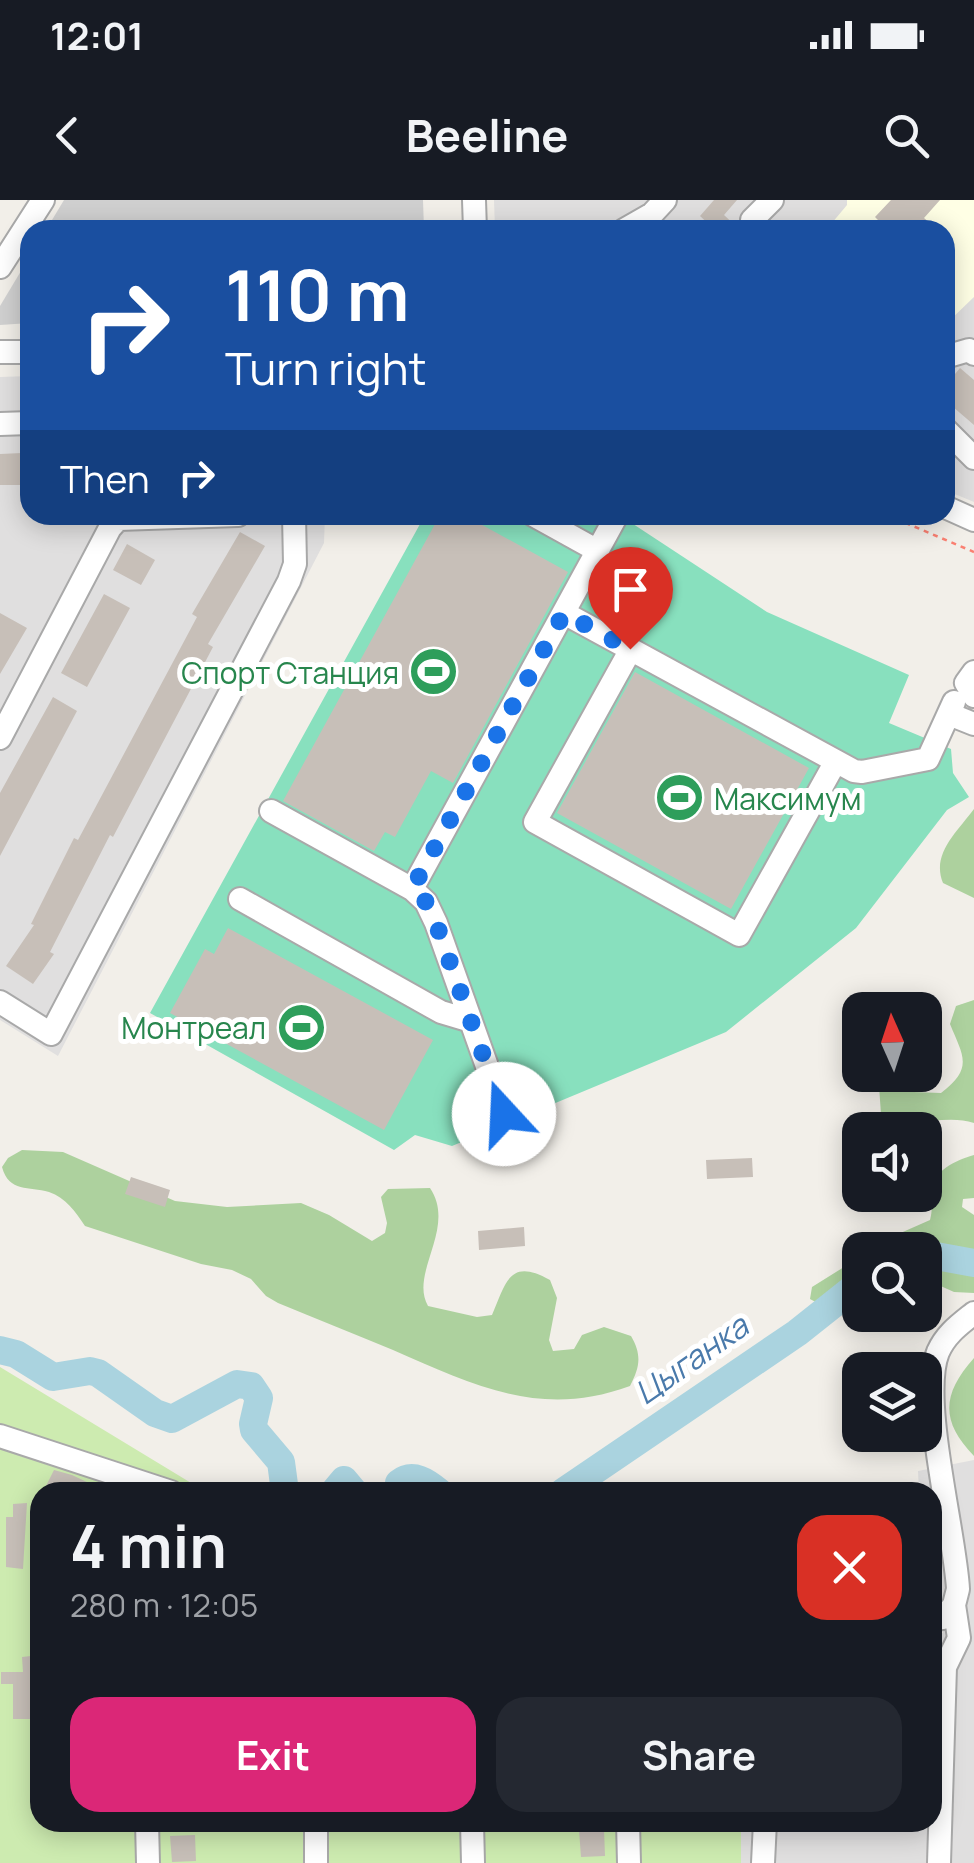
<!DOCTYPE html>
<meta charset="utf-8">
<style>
:root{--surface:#171b24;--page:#242831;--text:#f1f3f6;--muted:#9ea1a6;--accent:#db2777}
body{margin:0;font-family:Manrope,sans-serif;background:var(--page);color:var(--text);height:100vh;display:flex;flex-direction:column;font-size:38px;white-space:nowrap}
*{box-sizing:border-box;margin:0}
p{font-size:32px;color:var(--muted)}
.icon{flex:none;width:55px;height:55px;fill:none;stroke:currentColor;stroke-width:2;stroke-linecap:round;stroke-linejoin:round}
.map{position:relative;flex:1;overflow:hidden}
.details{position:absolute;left:30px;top:1282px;width:912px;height:350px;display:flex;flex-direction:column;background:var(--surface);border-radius:30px;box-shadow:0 5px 25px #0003}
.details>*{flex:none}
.hud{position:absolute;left:20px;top:20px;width:935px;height:305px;border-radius:30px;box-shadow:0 5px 25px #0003;background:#1a4fa0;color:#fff;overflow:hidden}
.needle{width:65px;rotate:357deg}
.controls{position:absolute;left:842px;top:792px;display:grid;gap:20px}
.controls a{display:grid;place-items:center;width:100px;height:100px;border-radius:20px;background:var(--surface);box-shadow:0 5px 25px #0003;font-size:50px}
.pin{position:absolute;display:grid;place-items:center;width:85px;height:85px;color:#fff;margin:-102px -42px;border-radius:50% 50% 50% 0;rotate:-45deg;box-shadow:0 0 10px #0007}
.pin .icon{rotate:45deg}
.me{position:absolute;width:110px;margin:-55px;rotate:340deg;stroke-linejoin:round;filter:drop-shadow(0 0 8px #0008)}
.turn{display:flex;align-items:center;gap:35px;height:210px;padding:0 40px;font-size:45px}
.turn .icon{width:130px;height:130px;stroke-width:2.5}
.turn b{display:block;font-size:70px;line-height:85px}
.then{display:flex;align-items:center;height:95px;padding:0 40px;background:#0003;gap:20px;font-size:38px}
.round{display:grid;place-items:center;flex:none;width:105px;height:105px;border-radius:30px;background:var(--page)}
.head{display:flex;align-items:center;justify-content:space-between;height:170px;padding:0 40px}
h1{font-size:60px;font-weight:700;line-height:75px}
.action{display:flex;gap:20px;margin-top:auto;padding:20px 40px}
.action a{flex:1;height:115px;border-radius:30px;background:var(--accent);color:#fff;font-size:40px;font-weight:700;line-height:115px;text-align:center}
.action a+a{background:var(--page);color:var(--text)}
.status{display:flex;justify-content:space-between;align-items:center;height:70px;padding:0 50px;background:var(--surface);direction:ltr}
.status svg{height:28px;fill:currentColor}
header{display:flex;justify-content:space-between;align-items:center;height:130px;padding:0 40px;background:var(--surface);font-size:45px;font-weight:700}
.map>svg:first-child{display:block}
.residential{fill:#e0dfdf}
.education{fill:#ffffe5}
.religious{fill:#d0d0d0}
.grass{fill:#cdebb0}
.forest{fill:#add19e}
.pitch{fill:#88e0be}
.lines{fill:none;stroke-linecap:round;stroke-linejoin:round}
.river{stroke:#aad3df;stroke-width:28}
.building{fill:#c7bfb8}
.minor-casing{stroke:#a9a9a9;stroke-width:26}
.path{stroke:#fa8072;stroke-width:2.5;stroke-dasharray:5 5;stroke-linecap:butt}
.minor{stroke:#fff;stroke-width:22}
.route{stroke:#1a73e8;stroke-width:18;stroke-dasharray:0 32.4}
.labels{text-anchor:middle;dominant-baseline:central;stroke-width:10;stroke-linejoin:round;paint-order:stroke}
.leisure-label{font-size:30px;fill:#27864d;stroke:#fff;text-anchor:end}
.water-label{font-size:32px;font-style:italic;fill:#4a7aab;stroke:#fff}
</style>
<div class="status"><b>12:01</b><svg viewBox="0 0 49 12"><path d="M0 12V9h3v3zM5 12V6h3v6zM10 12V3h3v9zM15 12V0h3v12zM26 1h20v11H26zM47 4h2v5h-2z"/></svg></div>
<header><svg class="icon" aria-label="back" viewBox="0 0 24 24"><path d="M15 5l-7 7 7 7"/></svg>Beeline<svg class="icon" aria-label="search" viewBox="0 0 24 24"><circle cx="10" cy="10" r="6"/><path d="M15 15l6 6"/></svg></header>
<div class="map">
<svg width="974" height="1663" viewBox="0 0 974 1663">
<rect width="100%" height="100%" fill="#f2efe9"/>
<!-- residential -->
<path class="residential" d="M494,0H974V302L945,290V30H495Z
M30,176V315H325L324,343L58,856L0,820V177Z
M974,1260V1663H741V1623L932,1622L933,1434L943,1433L933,1388L932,1292H919L918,1271Z"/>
<!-- education -->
<path class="education" d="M847,0H974V97L945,125V30H826L847,5Z"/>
<!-- religious -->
<path class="religious" d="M64,0H423L424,29L46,30Z
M30,56V123L0,125V106Z"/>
<!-- grass -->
<path class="grass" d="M0,1167L206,1292H40V1622L741,1623V1663H0Z"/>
<!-- forest -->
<path class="forest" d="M974,609V698L943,683C931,654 957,632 974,609Z
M974,800V923C945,913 907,931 881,914L879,886L892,883L914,892L941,893C974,868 963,856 950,824L956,806Z
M22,950L63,952L175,1001L227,1007L301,1003L329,1015L372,1041L385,1033L387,1023L381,997L388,989L430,988C457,1028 409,1073 428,1106L477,1117L492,1115C506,1083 509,1057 550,1080L557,1098L549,1140L553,1151L574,1149L582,1135L604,1127L631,1136C642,1155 640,1167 630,1186C540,1219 474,1185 393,1150C355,1134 316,1119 278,1103L266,1096L251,1079L232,1070L201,1064L85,1026C75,1011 66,998 49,992C29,986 9,993 2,967L8,958Z
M974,955V998L963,999L962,1007L974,1015V1093L954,1092L925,1079V1050H872L896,1035L930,1020C933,1009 931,1004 931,994C931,971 956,960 974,955Z
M860,1057V1103L838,1114L810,1099L812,1087Z
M974,1158V1256C940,1221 942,1194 974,1158Z"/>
<!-- pitch -->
<path class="pitch" d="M425,315H604L627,320L767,412L909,475L889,523L951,549L953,573L969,597L947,610L856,728L726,832L452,946L415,935L394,950L150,813Z"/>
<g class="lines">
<!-- river -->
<path class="river" d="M925,1054L974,1063
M0,1150L16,1154L53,1177L90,1171L98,1173L155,1213L172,1219L237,1184L251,1186L259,1198L253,1224L254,1230L281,1262L285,1292
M334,1292L344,1280L354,1292
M398,1292L399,1283C413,1272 427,1282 439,1292
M563,1292L797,1133L860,1083"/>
</g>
<!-- building -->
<path class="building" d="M714,0H737L724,15L740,30H715L700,16Z
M891,0H940L924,18L930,23L924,30H874L881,23L875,17Z
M960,168L974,180V225L945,200V186Z
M22,253L23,285H0V254Z
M440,315H464L568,372L453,583L431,571L395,637L385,632L374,651L283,601Z
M240,332L265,346L208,444L213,447L113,637L110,635L50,752L54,754L33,784L6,766L34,725L31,724L74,638L78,640L197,417L192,414Z
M127,344L155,360L141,385L113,370Z
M104,394L130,408L87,487L61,473Z
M0,413L27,428L0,474Z
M635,472L809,568L731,709L557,613Z
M53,497L77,511L0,656V593Z
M228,728L433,840L384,930L170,813L205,749L214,754Z
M752,958L753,977L707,979L706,960Z
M131,977L170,990L165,1007L125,994Z
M524,1027L525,1046L479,1050L478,1031Z
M54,1270L72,1275L108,1292H43Z
M27,1303L23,1369L6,1367V1317H13V1304Z
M40,1455V1519H13V1484H1V1472H23L22,1457Z
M604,1629L605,1656L581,1657L579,1630Z
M195,1635L196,1661L172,1662L170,1636Z"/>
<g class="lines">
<defs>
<path id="minor" d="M474,0L475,30
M624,30L652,14L665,0
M763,30L752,20L772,0
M0,67L43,0
M0,152H30
M945,157L969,150L974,154
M0,224L30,223
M945,229L974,258
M945,307L974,320
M533,315L598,351
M564,413L854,571L862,572L928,559L954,502
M631,449L535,622L739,735L836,561
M974,472L966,483L974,496
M949,514L974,524
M0,538L110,328L118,319L238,315
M271,611L412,689L426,702L436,723L504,914
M412,689L617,315
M240,699L441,812L471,821
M0,802L51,834L289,381L295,364L294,315
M0,1236L171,1292
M932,1419L943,1418L954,1405L958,1389C955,1332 919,1199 938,1152C946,1134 959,1125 974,1113
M147,1622L148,1663
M316,1622V1663
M472,1622L473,1663
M628,1622L629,1663
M763,1663L765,1622
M939,1663L945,1467L959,1438L954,1405"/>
</defs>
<!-- minor casing -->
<use href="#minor" class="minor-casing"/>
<!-- path -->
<path class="path" d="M887,315L974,352"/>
<!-- minor -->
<use href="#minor" class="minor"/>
</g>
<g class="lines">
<!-- route -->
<path class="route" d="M504,914L436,723L426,702L412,689L564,413L630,449"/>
</g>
<!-- icons -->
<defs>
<symbol id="stadium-disc" viewBox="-11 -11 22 22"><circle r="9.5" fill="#2e9e5b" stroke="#fff"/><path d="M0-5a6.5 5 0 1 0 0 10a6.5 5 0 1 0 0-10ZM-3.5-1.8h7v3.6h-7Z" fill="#fff"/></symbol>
</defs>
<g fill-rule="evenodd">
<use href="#stadium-disc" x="406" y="444" width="55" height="55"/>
<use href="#stadium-disc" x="652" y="570" width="55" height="55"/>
<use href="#stadium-disc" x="274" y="800" width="55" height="55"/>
</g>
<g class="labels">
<!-- leisure labels -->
<g class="leisure-label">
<text x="399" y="472">Спорт Станция</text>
<text x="714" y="598" text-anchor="start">Максимум</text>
<text x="266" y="827">Монтреал</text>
</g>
<!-- water labels -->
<g class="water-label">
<text transform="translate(691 1159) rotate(-35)">Цыганка</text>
</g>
</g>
</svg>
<div class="controls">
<a><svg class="needle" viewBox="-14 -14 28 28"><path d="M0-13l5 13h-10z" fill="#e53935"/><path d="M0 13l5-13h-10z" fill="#9ea1a6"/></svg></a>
<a><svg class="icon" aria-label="sound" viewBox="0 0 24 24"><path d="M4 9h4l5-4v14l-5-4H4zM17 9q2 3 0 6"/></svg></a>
<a><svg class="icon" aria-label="search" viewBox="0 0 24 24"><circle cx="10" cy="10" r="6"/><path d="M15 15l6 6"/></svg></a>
<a><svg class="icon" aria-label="layers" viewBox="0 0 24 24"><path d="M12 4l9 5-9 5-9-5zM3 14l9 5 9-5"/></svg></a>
</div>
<div class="pin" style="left:630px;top:449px;background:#d93025"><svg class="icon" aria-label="arrive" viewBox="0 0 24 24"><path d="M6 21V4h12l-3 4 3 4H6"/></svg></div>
<svg class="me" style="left:504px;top:914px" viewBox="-20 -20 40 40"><circle r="19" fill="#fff"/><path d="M0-13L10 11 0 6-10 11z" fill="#1a73e8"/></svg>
<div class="hud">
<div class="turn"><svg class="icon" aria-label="right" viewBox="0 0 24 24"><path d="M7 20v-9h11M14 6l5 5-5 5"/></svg><div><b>110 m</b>Turn right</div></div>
<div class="then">Then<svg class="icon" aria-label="right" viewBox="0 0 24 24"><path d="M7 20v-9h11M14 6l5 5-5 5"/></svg></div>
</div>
<section class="details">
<div class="head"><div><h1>4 min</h1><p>280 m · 12:05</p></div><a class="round" style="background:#d93025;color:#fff"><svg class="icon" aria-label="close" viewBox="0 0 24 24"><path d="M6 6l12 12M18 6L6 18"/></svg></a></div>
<div class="action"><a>Exit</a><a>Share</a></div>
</section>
</div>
